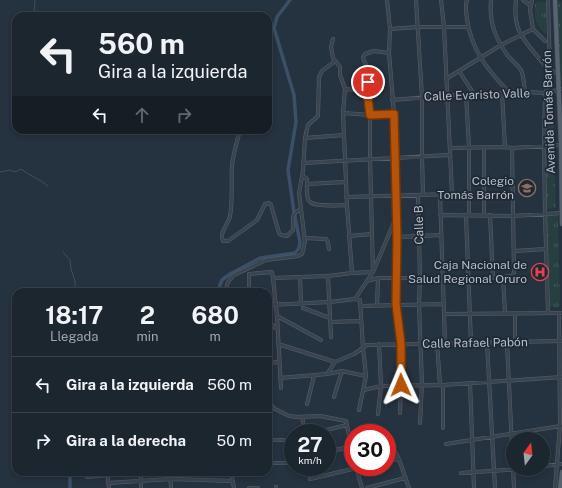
<!DOCTYPE html>
<html lang="es">
<meta charset="utf-8">
<style>
:root{--surface:#1c262f;--page:#252e37;--text:#f1f3f6;--muted:#a0a5aa;--line:#3a434b}
body{margin:0;font-family:"Public Sans",sans-serif;background:var(--page);color:var(--text);height:100vh;display:flex;flex-direction:column;font-size:15px;white-space:nowrap}
*{box-sizing:border-box;margin:0}
p{font-size:13px;color:var(--muted)}
.icon{flex:none;width:22px;height:22px;fill:none;stroke:currentColor;stroke-width:2;stroke-linecap:round;stroke-linejoin:round}
.map{position:relative;flex:1;overflow:hidden}
.side{position:absolute;left:12px;top:288px;width:260px;height:188px;display:flex;flex-direction:column;background:var(--surface);border-radius:12px;box-shadow:0 2px 6px #0003,0 0 0 1px var(--line)}
.side>*{flex:none}
.top-card{position:absolute;left:12px;top:12px;width:260px;height:122px;border-radius:12px;box-shadow:0 2px 6px #0003,0 0 0 1px var(--line);background:#1c262f;color:var(--text);overflow:hidden}
.needle{width:26px;rotate:15deg}
.controls{position:absolute;left:506px;top:432px;display:grid;gap:8px}
.controls a{display:grid;place-items:center;width:44px;height:44px;border-radius:50%;background:var(--surface);box-shadow:0 2px 6px #0003,0 0 0 1px var(--line);font-size:20px}
.speed{position:absolute;left:284px;top:424px;display:flex;gap:8px;font-size:20px;font-weight:700;text-align:center}
.speed>*{display:grid;place-content:center;width:52px;height:52px;border-radius:50%;background:var(--surface);box-shadow:0 2px 6px #0003,0 0 0 1px var(--line);line-height:1}
.speed small{font-size:10px;font-weight:400}
.speed .limit{border:6px solid #d22;background:#fff;color:#111}
.pin{position:absolute;display:grid;place-items:center;width:34px;height:34px;color:#fff;margin:-17px;border:2px solid #fff;border-radius:50%;box-shadow:0 1px 4px #0007}
.me{position:absolute;width:44px;margin:-22px;rotate:359deg;stroke-linejoin:round;filter:drop-shadow(0 0 3px #0008)}
.turn{display:flex;align-items:center;gap:14px;height:84px;padding:0 20px;font-size:18px}
.turn .icon{width:52px;height:52px;stroke-width:2.5}
.turn b{display:block;font-size:28px;line-height:34px}
.lanes{display:flex;align-items:center;height:38px;padding:0 20px;background:#0003;justify-content:center;gap:20px;direction:ltr}
.lanes .off{opacity:.35}
.eta{display:flex;justify-content:space-evenly;align-items:center;height:68px;text-align:center}
.eta b{font-size:24px;font-weight:700;line-height:28px}
ul{padding:0;list-style:none}
li{display:flex;align-items:center;gap:12px;height:56px;padding:0 20px;border-top:1px solid var(--line)}
li div{flex:1}
li b{display:block;font-size:15px}
li em{font-style:normal}
.map>svg:first-child{display:block}
.park{fill:url(#park-tufts)}
.lines{fill:none;stroke-linecap:round;stroke-linejoin:round}
.stream{stroke:#3b5068;stroke-width:1}
.canal{stroke:#3b5068;stroke-width:3.5}
.minor-casing{stroke:#57616d;stroke-width:4}
.major-casing{stroke:#424d58;stroke-width:5}
.minor{stroke:#39444f;stroke-width:3}
.major{stroke:#57636f;stroke-width:4}
.route-casing{stroke:#753606;stroke-width:10}
.route{stroke:#b45309;stroke-width:7}
.labels{text-anchor:middle;dominant-baseline:central;stroke-width:3.5;stroke-linejoin:round;paint-order:stroke}
.street-label{font-size:12px;fill:#b5beca;stroke:#1e2934}
.poi-label{font-size:12px;fill:#b5beca;stroke:#1e2934;text-anchor:end}
</style>
<div class="map">
<svg width="562" height="488" viewBox="0 0 562 488">
<defs>
<pattern id="park-tufts" width="24" height="20" patternUnits="userSpaceOnUse"><rect width="24" height="20" fill="#273f40"/><path d="M3 7l-1-3M5 7V3M7 7l1-3M15 17l-1-3M17 17v-4M19 17l1-3" fill="none" stroke="#44595a"/></pattern>
</defs>
<rect width="100%" height="100%" fill="#25323f"/>
<!-- park -->
<path class="park" d="M558,1L562,2V84L560,85L557,3Z
M535,2H546V33L545,34C533,21 535,18 535,2Z
M552,92L554,93V139L553,140H546L545,93Z
M546,144H553L554,145L556,208L547,209L546,208Z
M547,212H556L558,214L560,302L559,307H549L546,213Z"/>
<g class="lines">
<!-- stream -->
<path class="stream" d="M34,13L35,0
M0,172L10,170L15,172L21,169C30,176 40,179 48,186
M63,252L70,260L71,269L75,281V289L74,292"/>
<!-- canal -->
<path class="canal" d="M219,292L220,285L222,280L230,274L260,258L295,253L299,248L300,242L294,212L288,170L296,122L294,95L274,28L277,17L290,0
M70,488V475L72,472"/>
<defs>
<path id="minor" d="M387,0L390,29L389,53L394,114L397,278L396,304L401,344V385L400,413
M416,0L422,97V156L423,195
M467,0C465,6 466,12 467,19C471,50 489,72 510,93
M491,0C489,22 495,38 508,56C512,61 518,65 521,70C524,76 524,85 525,92
M516,0C513,27 520,36 537,56C544,64 548,70 558,74
M523,0L530,5
M532,0L530,10L533,29L545,41
M548,0L550,70L547,88L545,97L544,147L545,214L548,313
M390,29L418,27H468
M459,71L474,94
M446,79L501,45L533,29
M345,89L367,91
M502,93L505,147
M466,94L469,147V215
M392,100L466,94L525,92L545,93L562,89
M343,113L370,115L394,114
M240,130C237,142 233,154 232,166C231,182 233,200 230,216C228,225 219,232 223,241H228L257,220L265,204L269,203L271,205L279,233L281,235L287,236L293,230C294,219 289,215 301,209L299,193L303,171L305,138L308,125L318,116L319,77L322,71L335,61
M305,138L344,135
M450,148L505,147L512,148L561,145
M303,163L449,155
M302,175L307,179C307,185 306,193 308,199C310,208 338,205 347,205
M307,184L345,182
M418,195L420,278L419,304L422,384L420,423
M440,195L445,343
M346,197L452,194L444,27L441,0
M440,215L512,216L562,213
M484,215V147
M490,215L493,278
M466,216L471,343
M349,236L372,234
M397,237L441,235
M305,238L326,239L328,242L329,249
M514,251L546,249
M352,273L373,272L370,159V115L367,91L370,72L364,61L363,57L365,54L374,51L389,53
M328,276L331,337
M300,277L301,303
M503,277L505,313
M273,278L277,316L281,388
M367,281L378,278H493L513,276L514,272L512,148
M225,292L228,282L234,275L266,260L298,256L302,254L305,242L301,209
M249,292V274L272,272L273,278L328,276L352,273L347,205L344,135L343,113L345,89L340,75V67L333,58L331,47L333,39
M355,299L360,300L363,348L366,376
M268,305L330,302L355,299L373,272L395,220
M377,305L378,278
M361,306L443,304
M303,308L330,318
M515,313V342
M444,314L562,313
M277,316L321,340
M268,321L277,329
M330,322L361,321
M437,343L440,385
M487,343L495,488
M507,343L514,488
M278,344L335,362
M268,363L279,362
M327,374L342,371L366,376L359,410
M280,378L327,374L335,362L354,354L367,345L562,341
M470,383L474,488
M443,385V428
M364,390L381,386L443,385L562,377
M334,397L342,371
M268,402L275,409L289,416L297,417L320,416L346,421L353,454
M307,404L314,376
M378,414L381,386L379,344
M302,417L305,433
M318,432L347,425
M268,440H284
M387,442C398,448 404,476 409,488
M446,444L561,426
M327,452L353,446
M387,461L399,459
M268,463H287
M543,466L562,464
M313,467L316,478
M356,467L362,488
M107,472L109,488
M141,472V488
M170,472L171,488
M231,472L234,488
M461,473L522,469
M87,477L108,475
M310,479L361,467
M108,483L171,479L233,481
M276,487V488
M249,488H258
M367,488L405,478
M555,488L560,426L559,313"/>
<path id="major" d="M555,0L561,145L562,224
M560,488L562,472"/>
</defs>
<!-- minor casing -->
<use href="#minor" class="minor-casing"/>
<!-- major casing -->
<use href="#major" class="major-casing"/>
<!-- minor -->
<use href="#minor" class="minor"/>
<!-- major -->
<use href="#major" class="major"/>
</g>
<g class="lines">
<defs>
<path id="route" d="M368,82L367,91L370,115L394,114L397,237L396,304L401,344V385"/>
</defs>
<!-- route casing -->
<use href="#route" class="route-casing"/>
<!-- route -->
<use href="#route" class="route"/>
</g>
<!-- icons -->
<defs>
<symbol id="school-ring" viewBox="-11 -11 22 22"><circle r="9.5" fill="#1e2934" stroke="#8d6e63" stroke-width="1.5"/><path d="M0-5L7-2L0 1L-7-2ZM-4 1L0 2.5L4 1V4Q0 6-4 4Z" fill="#8d6e63"/></symbol>
<symbol id="hospital-ring" viewBox="-11 -11 22 22"><circle r="9.5" fill="#1e2934" stroke="#e0444e" stroke-width="1.5"/><path d="M-5-5h3v3.5h4V-5h3V5h-3V1.5h-4V5h-3Z" fill="#e0444e"/></symbol>
</defs>
<g fill-rule="evenodd">
<use href="#school-ring" x="517" y="178" width="20" height="20"/>
<use href="#hospital-ring" x="530" y="262" width="20" height="20"/>
</g>
<g class="labels">
<!-- street labels -->
<g class="street-label">
<text transform="translate(477 95) rotate(-2)">Calle Evaristo Valle</text>
<text transform="translate(549 112) rotate(-92)">Avenida Tomás Barrón</text>
<text transform="translate(419 225) rotate(-91)">Calle B</text>
<text transform="translate(475 343) rotate(-1)">Calle Rafael Pabón</text>
</g>
<!-- poi labels -->
<g class="poi-label">
<text x="514" y="181">Colegio<tspan x="514" dy="14">Tomás Barrón</tspan></text>
<text x="527" y="265">Caja Nacional de<tspan x="527" dy="14">Salud Regional Oruro</tspan></text>
</g>
</g>
</svg>
<div class="controls">
<a><svg class="needle" viewBox="-14 -14 28 28"><path d="M0-13l5 13h-10z" fill="#e53935"/><path d="M0 13l5-13h-10z" fill="#a0a5aa"/></svg></a>
</div>
<div class="speed"><div>27<small>km/h</small></div><div class="limit">30</div></div>
<div class="pin" style="left:368px;top:82px;background:#d93025"><svg class="icon" aria-label="arrive" viewBox="0 0 24 24"><path d="M6 21V4h12l-3 4 3 4H6"/></svg></div>
<svg class="me" style="left:401px;top:385px" viewBox="-20 -20 40 40"><path d="M0-17L14 15 0 8-14 15z" fill="#b45309" stroke="#fff" stroke-width="4"/></svg>
<div class="top-card">
<div class="turn"><svg class="icon" aria-label="left" viewBox="0 0 24 24"><path d="M17 20v-9H6M10 6l-5 5 5 5"/></svg><div><b>560 m</b>Gira a la izquierda</div></div>
<div class="lanes"><svg class="icon" aria-label="left" viewBox="0 0 24 24"><path d="M17 20v-9H6M10 6l-5 5 5 5"/></svg><svg class="icon off" aria-label="ahead" viewBox="0 0 24 24"><path d="M12 20V5M6 11l6-6 6 6"/></svg><svg class="icon off" aria-label="right" viewBox="0 0 24 24"><path d="M7 20v-9h11M14 6l5 5-5 5"/></svg></div>
</div>
<section class="side">
<div class="eta">
<div><b>18:17</b><p>Llegada</p></div>
<div><b>2</b><p>min</p></div>
<div><b>680</b><p>m</p></div>
</div>
<ul>
<li><svg class="icon" aria-label="left" viewBox="0 0 24 24"><path d="M17 20v-9H6M10 6l-5 5 5 5"/></svg><div><b>Gira a la izquierda</b></div><em>560 m</em></li>
<li><svg class="icon" aria-label="right" viewBox="0 0 24 24"><path d="M7 20v-9h11M14 6l5 5-5 5"/></svg><div><b>Gira a la derecha</b></div><em>50 m</em></li>
</ul>
</section>
</div>
